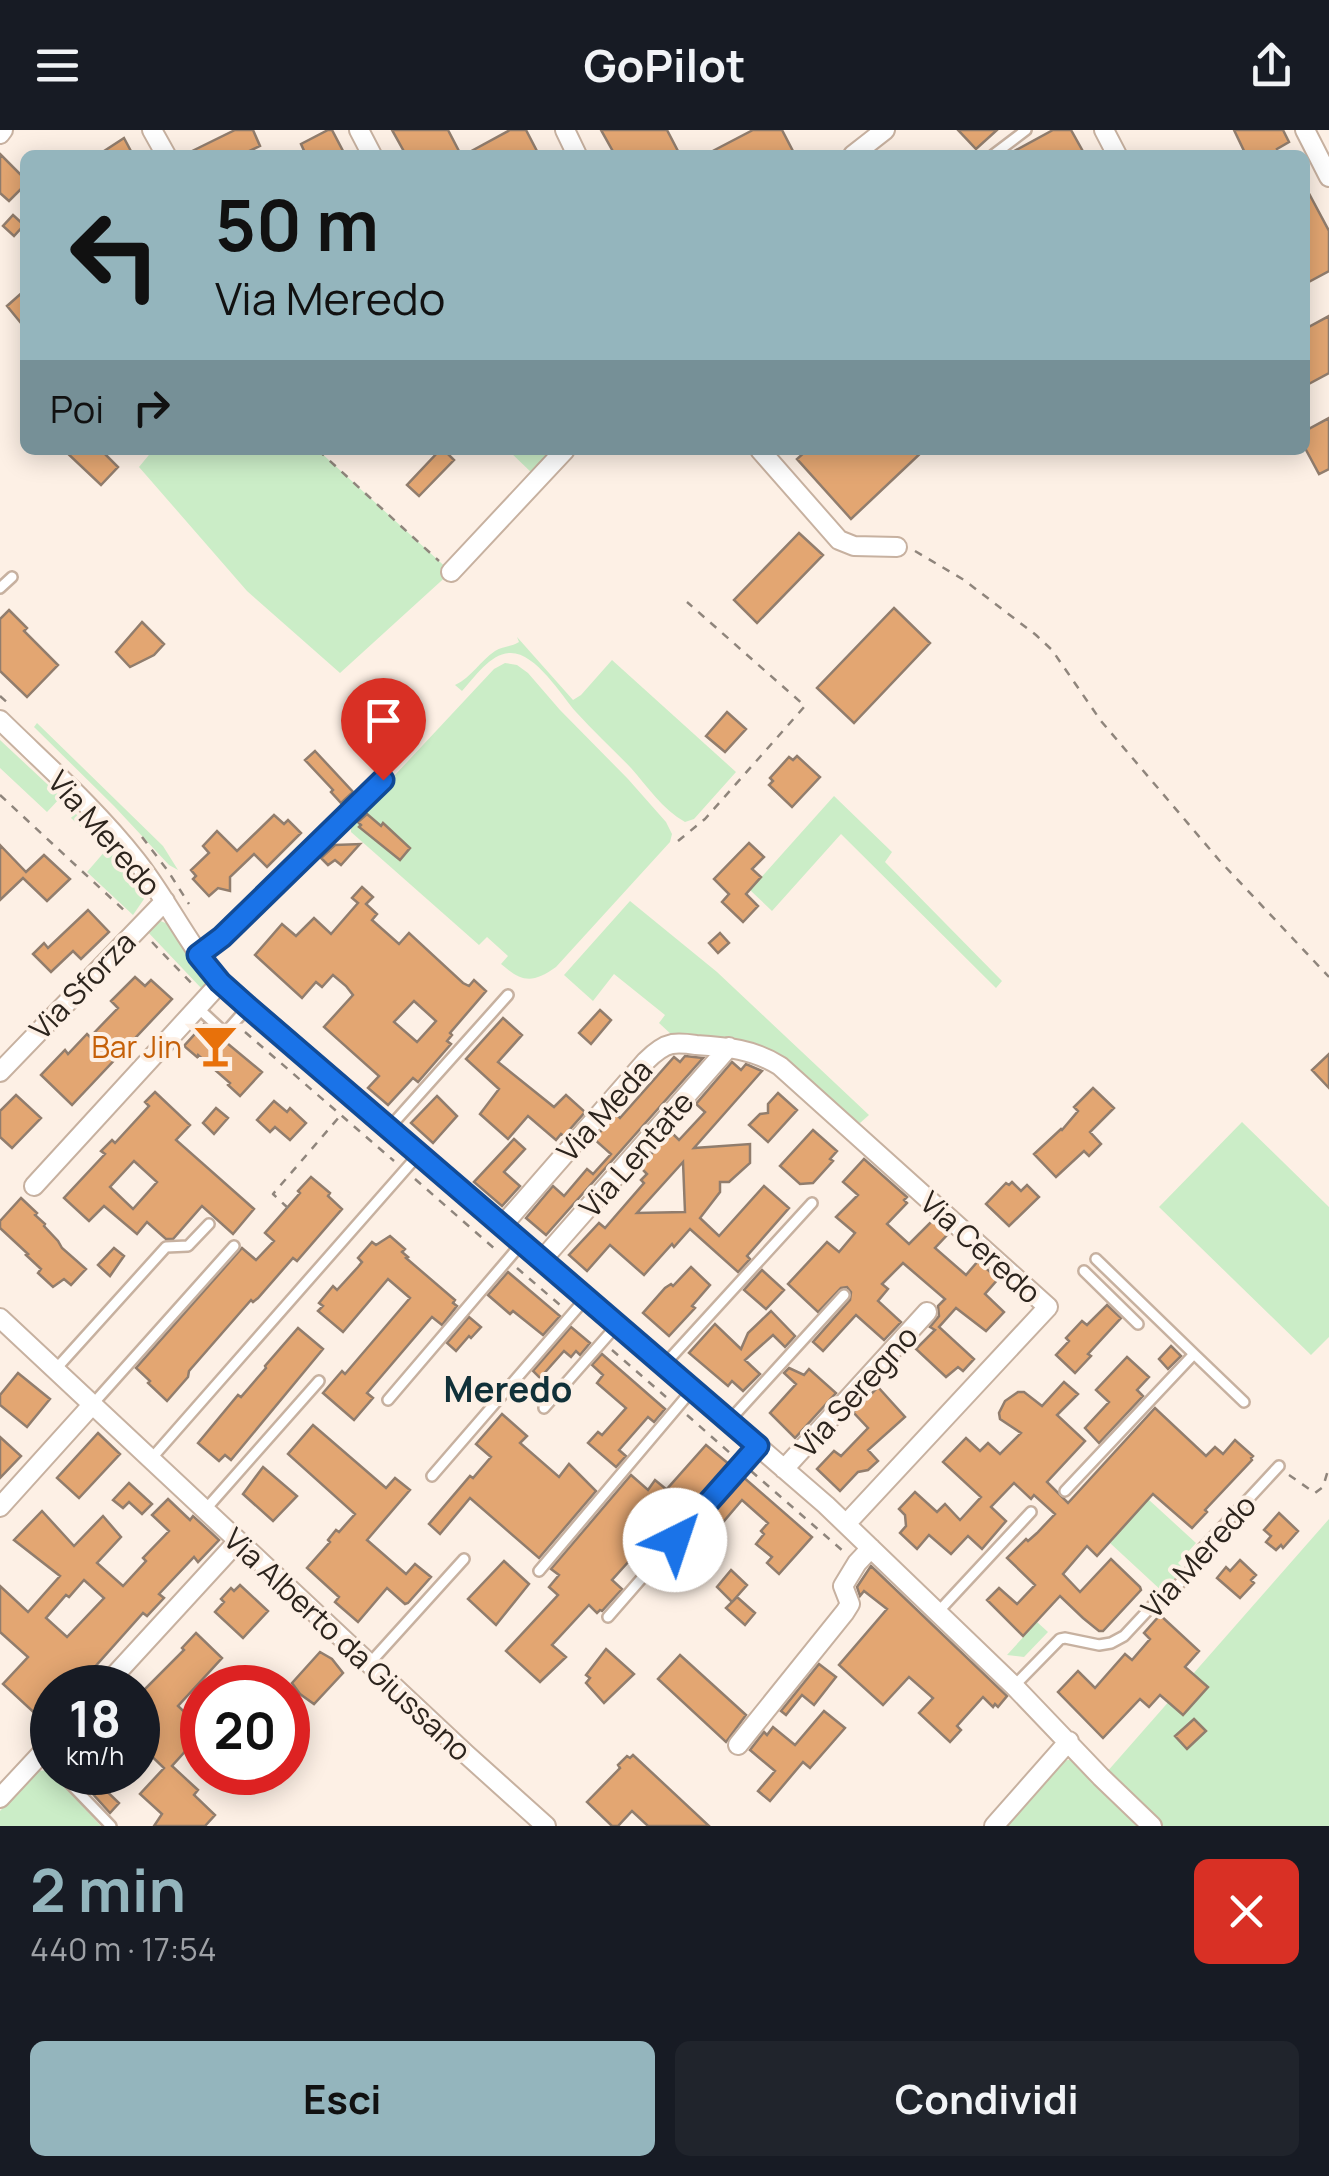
<!DOCTYPE html>
<html lang="it">
<meta charset="utf-8">
<style>
:root{--surface:#171b24;--page:#20242c;--text:#f1f3f6;--muted:#9ea1a6;--accent:#94b5bd}
body{margin:0;font-family:Manrope,sans-serif;background:var(--page);color:var(--text);height:100vh;display:flex;flex-direction:column;font-size:38px;white-space:nowrap}
*{box-sizing:border-box;margin:0}
p{font-size:32px;color:var(--muted)}
.icon{flex:none;width:55px;height:55px;fill:none;stroke:currentColor;stroke-width:2;stroke-linecap:round;stroke-linejoin:round}
.map{position:relative;height:1696px;overflow:hidden}
.drawer{display:flex;flex-direction:column;background:var(--surface);flex:1}
.drawer>*{flex:none}
.top-card{position:absolute;left:20px;top:20px;width:1290px;height:305px;border-radius:15px;box-shadow:0 5px 25px #0003;background:#94b5bd;color:#111;overflow:hidden}
.speed{position:absolute;left:30px;top:1535px;display:flex;gap:20px;font-size:50px;font-weight:700;text-align:center}
.speed>*{display:grid;place-content:center;width:130px;height:130px;border-radius:50%;background:var(--surface);box-shadow:0 5px 25px #0003;line-height:1}
.speed small{font-size:25px;font-weight:400}
.speed .limit{border:15px solid #d22;background:#fff;color:#111}
.pin{position:absolute;display:grid;place-items:center;width:85px;height:85px;color:#fff;margin:-102px -42px;border-radius:50% 50% 50% 0;rotate:-45deg;box-shadow:0 0 10px #0007}
.pin .icon{rotate:45deg}
.me{position:absolute;width:110px;margin:-55px;rotate:41deg;stroke-linejoin:round;filter:drop-shadow(0 0 8px #0008)}
.turn{display:flex;align-items:center;gap:35px;height:210px;padding:0 30px;font-size:45px}
.turn .icon{width:130px;height:130px;stroke-width:2.5}
.turn b{display:block;font-size:70px;line-height:85px}
.then{display:flex;align-items:center;height:95px;padding:0 30px;background:#0003;gap:20px;font-size:38px}
.round{display:grid;place-items:center;flex:none;width:105px;height:105px;border-radius:15px;background:var(--page)}
.headline{display:flex;align-items:center;justify-content:space-between;height:170px;padding:0 30px}
h1{font-size:60px;font-weight:700;line-height:75px;color:var(--accent)}
.primary-button{display:flex;gap:20px;margin-top:auto;padding:20px 30px}
.primary-button a{flex:1;height:115px;border-radius:15px;background:var(--accent);color:#111;font-size:40px;font-weight:700;line-height:115px;text-align:center}
.primary-button a+a{background:var(--page);color:var(--text)}
header{display:flex;justify-content:space-between;align-items:center;height:130px;padding:0 30px;background:var(--surface);font-size:45px;font-weight:700}
.map>svg:first-child{display:block}
.green{fill:#cbedc7}
.building{fill:#e3a672;stroke:#917d6d;stroke-width:2.5;fill-rule:evenodd}
.lines{fill:none;stroke-linecap:round;stroke-linejoin:round}
.lane-casing{stroke:#c7b1a0;stroke-width:14}
.street-casing{stroke:#c7b1a0;stroke-width:22}
.path{stroke:#8f857c;stroke-width:2.5;stroke-dasharray:8 8;stroke-linecap:butt}
.lane{stroke:#fff;stroke-width:9}
.street{stroke:#fff;stroke-width:18}
.route-casing{stroke:#114b97;stroke-width:25}
.route{stroke:#1a73e8;stroke-width:18}
.labels{text-anchor:middle;dominant-baseline:central;stroke-width:8;stroke-linejoin:round;paint-order:stroke}
.street-label{font-size:30px;fill:#2c241d;stroke:#fdf0e5}
.food-label{font-size:30px;fill:#c56008;stroke:#fdf0e5;text-anchor:end}
.quarter-label{font-size:35px;font-weight:bold;fill:#113139;stroke:#fdf0e5}
</style>
<header><svg class="icon" aria-label="menu" viewBox="0 0 24 24"><path d="M4 6h16M4 12h16M4 18h16"/></svg>GoPilot<svg class="icon" aria-label="share" viewBox="0 0 24 24"><path d="M12 15V3M7 8l5-5 5 5M5 13v7h14v-7"/></svg></header>
<div class="map">
<svg width="1329" height="1696" viewBox="0 0 1329 1696">
<rect width="100%" height="100%" fill="#fdf0e5"/>
<!-- green -->
<path class="green" d="M153,320H318L451,442L340,543L247,461L139,337Z
M508,320H557L534,345Z
M517,507L573,570L581,565L612,530L736,642L694,689L685,692C662,679 648,657 631,638C613,619 594,602 576,582C561,565 535,521 509,523C490,524 474,548 462,561L455,555C472,547 480,531 495,521C503,516 511,517 519,512Z
M505,533L517,535L528,543L560,580L628,649L666,692L672,704L670,712L556,837C532,854 522,852 501,834L508,826L487,807L479,815L351,702V692L494,539Z
M37,593L163,716L178,740L169,735L114,676L34,597Z
M0,610L61,667L47,682L0,638Z
M834,666L892,722L885,732L1002,851L996,858L841,704L772,781L750,760Z
M75,683C93,701 141,745 144,769L133,785L87,742L106,720L71,688Z
M630,771L717,842L869,985L860,993L835,976L799,943L673,906L659,893L665,885L614,844L593,871L564,845Z
M158,790L168,794L208,852L202,859L145,799Z
M1242,992L1329,1077V1207L1311,1225L1159,1077Z
M1148,1369L1196,1413L1178,1433L1185,1440L1164,1463L1110,1413Z
M1329,1389V1696H1005L1061,1631L1076,1629L1099,1651Z
M1037,1492L1048,1502L1024,1527L1007,1525Z
M49,1640L101,1696H0V1681L37,1641Z"/>
<!-- building -->
<path class="building" d="M235,0H253L260,16L241,25H184Z
M328,0H332L343,21L335,25H306L301,14Z
M392,0H448L461,25H406Z
M510,0H526L539,25H464Z
M601,0H667L680,25H615Z
M753,0H782L795,25H705Z
M958,0H997L976,19Z
M1053,0H1071L1085,25H1007Z
M1234,0H1283L1289,12L1277,19L1280,25H1246Z
M124,8L133,25H98Z
M0,24L25,49V55L9,71L0,63Z
M1305,56L1329,101V141L1305,154Z
M13,85L24,95L14,106L3,96Z
M25,160V198L7,176Z
M1329,186V243L1305,256V199Z
M1329,288V339L1319,344L1305,318V301Z
M64,320H101L118,337L101,355Z
M440,320H444L454,330L419,366L407,355Z
M807,320H924L851,389L797,329Z
M799,403L823,425L757,493L734,470Z
M894,478L930,513L854,593L817,558Z
M9,480L27,498L24,501L58,535L27,567L0,541V489Z
M142,492L164,514L154,525L130,537L116,522Z
M727,582L746,599L725,622L706,606Z
M315,621L353,662L341,673L331,662L333,660L305,630Z
M797,626L820,647L792,677L769,655L773,651L770,648L789,627L793,630Z
M367,684L381,696L383,693L410,718L400,730L359,697L361,695L358,692Z
M274,685L284,694L288,690L301,703L267,737L254,724L230,747V761L218,758L209,766L193,749L196,746L191,740L209,723L203,716L217,701L237,721Z
M749,713L764,727L752,739L761,747L746,764L758,776L743,792L722,772L729,764L714,749Z
M360,714L341,735L335,730L328,735L321,728L335,715Z
M0,715L26,742L44,725L70,749L47,771L23,748L0,770Z
M362,757L373,767L366,774L377,784L372,790L399,814L409,803L463,853L469,856L474,850L486,861L450,903L452,905L447,911L451,914L418,952L413,948L388,975L368,958L379,946L324,897L353,865L346,856L333,845L322,857L316,852L302,868L255,825L282,794L296,806L314,788L331,804L358,773L352,768ZM414,871L436,891L417,912L394,892Z
M88,780L109,802L81,829L73,821L51,842L33,824L44,813L48,818Z
M720,803L729,813L718,823L709,813Z
M135,847L145,856L151,850L172,869L72,975L41,945L65,920L68,924L87,904L90,907L118,878L111,871Z
M600,880L611,890L591,914L579,903Z
M503,888L522,905L498,932L554,977L566,965L585,982L564,1006L561,1004L556,1010L528,986L508,1009L480,984L499,959L466,929Z
M204,894L262,942L240,966L228,955L230,953L198,925L197,927L184,916Z
M1329,924V958L1312,940Z
M685,926L703,928L546,1105L526,1088L553,1056L564,1066L587,1039L593,1044L611,1024L594,1009L616,984L620,988L674,927L680,932Z
M732,932L741,940L746,934L762,941L694,1018L750,1014V1033L729,1052H720V1062L700,1088L719,1106L764,1056L789,1078L747,1126L750,1129L738,1142L690,1099L674,1117L672,1114L644,1145L610,1115L587,1141L569,1125L599,1093L605,1098L644,1053L641,1050L647,1044L640,1037L671,1002L679,1010L705,982L696,974ZM683,1032L685,1082L637,1083Z
M1093,958L1114,978L1090,1002L1101,1014L1089,1026L1084,1021L1056,1047L1034,1024L1061,999L1062,1000L1078,981L1074,977Z
M155,962L190,995L176,1010L254,1079L233,1104L202,1076L173,1109H166L147,1092L137,1104L104,1076L89,1091L64,1068L105,1024L101,1021L112,1010L115,1013L149,976L145,972ZM134,1031L157,1052L133,1079L110,1057Z
M778,963L797,980L768,1012L749,995L760,984L768,983V974Z
M16,965L41,988L12,1018L0,1007V981Z
M437,966L457,986L433,1013L411,993Z
M274,971L287,982L290,978L306,993L290,1010L275,997L270,1002L257,990Z
M216,978L228,988L214,1004L203,993Z
M813,1000L837,1021L830,1029L833,1031L813,1053L800,1054L780,1036Z
M514,1009L525,1019L504,1042L520,1056L502,1076L474,1052Z
M864,1029L907,1067L904,1070L907,1073L887,1094L909,1114L933,1090L948,1104L935,1118L966,1145L978,1131L998,1149L985,1164L1004,1182L986,1201L956,1178L939,1197L974,1229L963,1241L958,1237L946,1247L916,1219L935,1200L930,1197L939,1186L938,1176L945,1169L903,1133L882,1154L888,1159L878,1171L901,1192L884,1210L856,1185L823,1221L813,1212L850,1170L851,1162L847,1157L841,1158L818,1182L788,1154L827,1112L839,1122L855,1103L836,1087L858,1065L843,1052Z
M311,1047L330,1063L328,1066L342,1079L297,1131L293,1128L258,1168L253,1172L251,1170L189,1241L188,1247L167,1271L148,1253L150,1251L136,1238L242,1118L256,1130L274,1111L265,1103L300,1063L298,1061Z
M1012,1052L1021,1061L1027,1055L1039,1067L1009,1096L986,1074L1006,1053L1009,1055Z
M21,1068L37,1083L35,1085L45,1094L44,1096L58,1111L62,1118L86,1139L71,1155L64,1149L53,1157L38,1143L41,1139L26,1125L28,1124L0,1098V1091Z
M390,1106L405,1119L402,1122L408,1127L406,1128L455,1170L453,1173L457,1176L442,1195L432,1187L367,1263L373,1268L354,1290L323,1263L342,1241L345,1244L410,1168L388,1149L343,1202L318,1181L323,1176L319,1173L333,1156L337,1160L358,1137L362,1132L358,1128L372,1112L376,1115Z
M114,1118L124,1126L110,1146L98,1135Z
M691,1137L710,1155L692,1176L695,1178L669,1206L643,1183L665,1158L671,1154L673,1156Z
M762,1140L784,1160L766,1179L744,1160Z
M508,1142L560,1186L543,1205L513,1181L510,1184L488,1165Z
M1107,1175L1121,1188L1088,1224L1091,1226L1075,1243L1056,1225L1069,1211L1066,1208L1082,1191L1087,1195Z
M771,1181L795,1206L785,1217L773,1205L745,1230L760,1244L743,1261L732,1251L728,1256L689,1223L715,1194L741,1219L748,1203Z
M469,1187L481,1197L471,1208L469,1206L456,1221L447,1213Z
M571,1197L590,1213L580,1225L576,1221L571,1227L564,1221L540,1248L533,1241Z
M298,1198L323,1219L231,1330L225,1325L219,1331L198,1313L238,1265L241,1267L266,1238L265,1236Z
M1171,1216L1181,1226L1168,1239L1159,1229Z
M602,1224L665,1279L654,1292L648,1287L619,1320L626,1326L616,1337L588,1313L598,1302L602,1305L626,1278L597,1253L603,1245L592,1235Z
M1127,1227L1149,1247L1137,1260L1143,1266L1099,1313L1085,1298L1109,1272L1096,1260Z
M789,1238L804,1245L809,1239L836,1263L795,1308L770,1283L796,1254L784,1243Z
M18,1243L50,1269L27,1297L0,1275V1265Z
M1064,1252L1078,1264L1057,1285L1085,1311L1047,1352L1068,1373L1155,1278L1206,1326L1215,1317L1223,1324L1235,1310L1253,1326L1251,1328L1252,1330L1205,1380L1207,1382L1192,1398L1153,1364L1097,1426L1087,1416L1063,1444L1080,1462L1111,1429L1140,1457L1141,1460L1103,1501H1099L1083,1488L1060,1466L1023,1506L987,1470L999,1458L1017,1474L1035,1455L1007,1428L1026,1409L1028,1411L1037,1403L1055,1384L1034,1365L1031,1369L1014,1353L991,1377L1006,1391L982,1419L968,1406L951,1424L929,1405L917,1419L900,1403L906,1396L905,1385L899,1379L915,1362L937,1382L945,1374L960,1390L981,1367L943,1332L966,1308L980,1321L988,1313L1000,1324L1021,1303L1000,1289L999,1283L1005,1271L1018,1262H1024L1042,1276Z
M878,1257L905,1287L868,1320L878,1331L868,1340L858,1342L840,1361L817,1339L834,1321L841,1326L868,1298L853,1282Z
M502,1284L527,1306L520,1313L559,1347L569,1334L596,1361L539,1428L470,1368L440,1404L429,1394L470,1346L473,1348L491,1327L476,1314Z
M313,1295L386,1358L395,1348L410,1360L367,1410L406,1444L415,1434L431,1447L408,1473L405,1474L387,1458L358,1492L335,1472L339,1467L307,1438L330,1412L328,1410L336,1400L339,1402L355,1384L288,1324Z
M98,1303L120,1324L79,1368L57,1348Z
M0,1307L21,1326L0,1348Z
M706,1315L730,1335L691,1380L667,1359Z
M263,1337L297,1366L273,1391L243,1364Z
M631,1345L648,1360L655,1350L672,1364L646,1393L658,1404L633,1433L630,1430L612,1450L622,1459L602,1481L600,1480L597,1483L589,1475L552,1515L566,1527L540,1552L506,1521L558,1465L549,1457L559,1445L551,1439Z
M742,1346L812,1407L779,1444L767,1433L772,1427L756,1414L764,1404L761,1401L768,1393L742,1370L713,1404L701,1394Z
M129,1353L152,1374L142,1384L129,1372L123,1378L113,1370Z
M168,1369L190,1390L193,1386L219,1410L198,1432L194,1427L159,1464L164,1468L147,1486L143,1483L76,1558H52V1577L41,1589L3,1554L28,1527L0,1502V1456L28,1482L60,1446L14,1410L42,1381L74,1416L103,1386L121,1407L97,1433L123,1456L146,1431L143,1428L169,1401L152,1385ZM84,1450L104,1468L67,1507L46,1488L66,1465L69,1467Z
M1279,1383L1298,1401L1283,1418L1281,1415L1276,1420L1266,1412L1271,1406L1264,1400Z
M1240,1430L1256,1445L1251,1450L1254,1453L1240,1468L1217,1448L1226,1437L1230,1441Z
M504,1431L529,1454L496,1495L468,1469Z
M871,1436L1007,1566L998,1577L995,1574L993,1577L983,1567L957,1596L961,1600L950,1612L919,1583L933,1568L909,1547L883,1575L839,1535L887,1479L864,1461L860,1466L857,1457Z
M731,1440L747,1455L732,1472L717,1457Z
M240,1455L268,1481L243,1508L215,1482L224,1472L221,1469L231,1458L234,1461Z
M737,1467L755,1483L745,1495L726,1478Z
M1160,1485L1199,1521L1185,1537L1208,1557L1183,1585L1160,1565L1149,1577L1140,1569L1103,1608L1058,1562L1078,1541L1095,1558L1125,1524L1132,1530L1150,1509L1144,1503Z
M196,1503L222,1528L178,1576L202,1599V1627L190,1616L172,1636L198,1660L194,1665L215,1685L205,1696H154L162,1684L140,1664L164,1638L138,1613V1566L184,1520L182,1518Z
M606,1519L634,1544L604,1573L586,1553L590,1548L586,1545Z
M320,1522L332,1529L343,1543L314,1574L300,1564L292,1553Z
M680,1525L746,1585L726,1612L658,1549Z
M819,1534L836,1547L814,1575L802,1565L786,1585L781,1581Z
M824,1581L845,1598L810,1638L803,1632L770,1671L758,1661L775,1641L750,1620L764,1602L767,1605L773,1597L795,1615Z
M1194,1589L1206,1601L1187,1619L1175,1606Z
M633,1625L709,1696H648L632,1681L618,1696H612L587,1672L620,1638L618,1635L627,1626L630,1628Z
M91,1646L119,1673L110,1683L83,1653Z"/>
<g class="lines">
<defs>
<path id="lane" d="M993,25L1026,0
M0,458L12,447
M197,877L225,903L248,877
M389,998L508,865
M1084,1141L1138,1194
M1194,1224L1244,1272
M664,1235L812,1073
M55,1240L166,1117L188,1116L209,1094
M388,1270L522,1113
M92,1275L234,1116
M544,1278L617,1195
M729,1291L844,1165
M151,1329L419,1024
M432,1346L586,1168
M1065,1361L1194,1224L1096,1129
M205,1380L319,1251
M539,1441L692,1260
M938,1482L1031,1382
M608,1487L757,1316
M369,1534L464,1429
M1014,1556L1060,1509L1065,1508L1099,1515L1111,1513L1124,1506L1152,1476L1169,1465L1189,1443L1202,1419L1279,1336
M59,1642L111,1696"/>
<path id="street" d="M152,0L166,25
M359,0L372,25
M565,0L577,25
M1104,0L1117,25
M1305,0L1329,47
M0,4L3,0
M853,25L885,0
M760,320L839,410L854,416L897,417
M451,442L565,320
M0,590C46,635 96,679 136,730C167,769 187,814 221,852L826,1375L1014,1556L1101,1647L1152,1696
M198,825L222,807L383,650
M0,942L165,771
M34,1056L221,852
M502,1096L646,931C653,924 662,916 672,914C680,913 689,914 696,915C727,917 753,919 780,936L1048,1177L846,1394
M542,1130L729,917
M0,1188L466,1624L546,1696
M784,1339L927,1182
M0,1377L92,1275
M103,1558L238,1411
M738,1615L845,1482L850,1474L843,1456L857,1433L871,1418
M0,1668L52,1612
M994,1696L1069,1611"/>
</defs>
<!-- lane casing -->
<use href="#lane" class="lane-casing"/>
<!-- street casing -->
<use href="#street" class="street-casing"/>
<!-- path -->
<path class="path" d="M318,320L439,431
M915,421L964,450L1036,505L1052,520L1101,591L1219,730L1329,847
M0,566L9,574
M0,665L127,783
M142,707L168,741L189,774
M678,711L705,689L805,576L687,472
M152,812L195,857
M245,902L394,1031
M415,1049L496,1120
M288,1078L273,1064L340,986
M517,1138L560,1175
M612,1220L666,1267
M687,1285L730,1323
M751,1341L843,1421
M1289,1345L1315,1363L1323,1357L1329,1337"/>
<!-- lane -->
<use href="#lane" class="lane"/>
<!-- street -->
<use href="#street" class="street"/>
</g>
<g class="lines">
<defs>
<path id="route" d="M383,650L222,807L198,825L220,852L248,877L758,1316L675,1410"/>
</defs>
<!-- route casing -->
<use href="#route" class="route-casing"/>
<!-- route -->
<use href="#route" class="route"/>
</g>
<!-- icons -->
<defs>
<symbol id="bar-bare" viewBox="-9 -9 18 18"><path d="M-6-5H6L.8 .8V4.5H3.5V6h-7V4.5H-.8V.8Z" fill="#e8710a" stroke="#fdf0e5" stroke-width="2.5" paint-order="stroke"/></symbol>
</defs>
<g fill-rule="evenodd">
<use href="#bar-bare" x="184" y="884" width="63" height="63"/>
</g>
<g class="labels">
<!-- street labels -->
<g class="street-label">
<text transform="translate(105 703) rotate(49)">Via Meredo</text>
<text transform="translate(82 855) rotate(-46)">Via Sforza</text>
<text transform="translate(604 980) rotate(-48)">Via Meda</text>
<text transform="translate(636 1024) rotate(-49)">Via Lentate</text>
<text transform="translate(981 1117) rotate(42)">Via Ceredo</text>
<text transform="translate(856 1261) rotate(-48)">Via Seregno</text>
<text transform="translate(1198 1426) rotate(-48)">Via Meredo</text>
<text transform="translate(348 1514) rotate(43)">Via Alberto da Giussano</text>
</g>
<!-- food labels -->
<g class="food-label">
<text x="182" y="916">Bar Jin</text>
</g>
<!-- quarter labels -->
<g class="quarter-label">
<text x="508" y="1259">Meredo</text>
</g>
</g>
</svg>
<div class="speed"><div>18<small>km/h</small></div><div class="limit">20</div></div>
<div class="pin" style="left:383px;top:650px;background:#d93025"><svg class="icon" aria-label="arrive" viewBox="0 0 24 24"><path d="M6 21V4h12l-3 4 3 4H6"/></svg></div>
<svg class="me" style="left:675px;top:1410px" viewBox="-20 -20 40 40"><circle r="19" fill="#fff"/><path d="M0-13L10 11 0 6-10 11z" fill="#1a73e8"/></svg>
<div class="top-card">
<div class="turn"><svg class="icon" aria-label="left" viewBox="0 0 24 24"><path d="M17 20v-9H6M10 6l-5 5 5 5"/></svg><div><b>50 m</b>Via Meredo</div></div>
<div class="then">Poi<svg class="icon" aria-label="right" viewBox="0 0 24 24"><path d="M7 20v-9h11M14 6l5 5-5 5"/></svg></div>
</div>
</div>
<section class="drawer">
<div class="headline"><div><h1>2 min</h1><p>440 m · 17:54</p></div><a class="round" style="background:#d93025;color:#fff"><svg class="icon" aria-label="close" viewBox="0 0 24 24"><path d="M6 6l12 12M18 6L6 18"/></svg></a></div>
<div class="primary-button"><a>Esci</a><a>Condividi</a></div>
</section>
